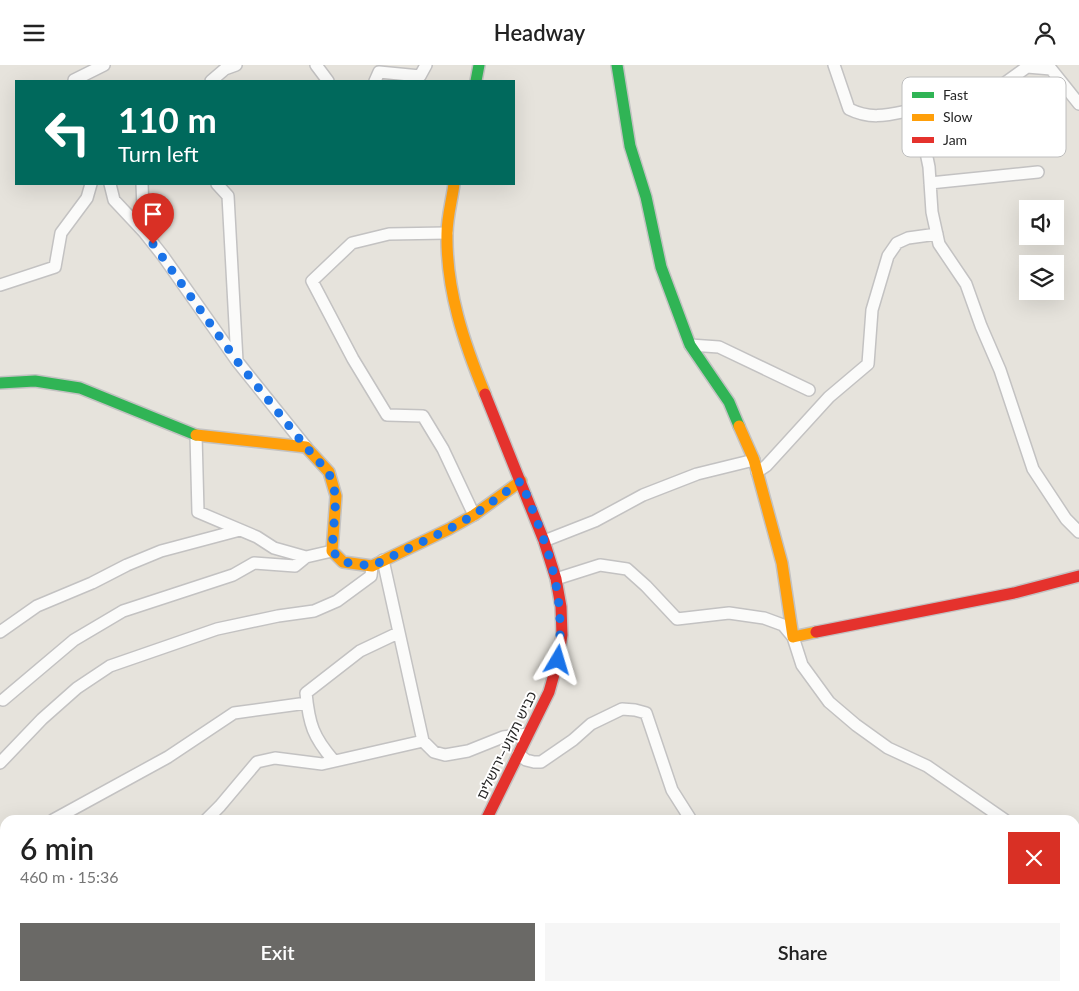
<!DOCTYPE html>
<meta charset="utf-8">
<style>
:root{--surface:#fff;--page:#f6f6f6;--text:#222;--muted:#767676;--accent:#6a6966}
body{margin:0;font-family:Lato,"Noto Sans Hebrew",sans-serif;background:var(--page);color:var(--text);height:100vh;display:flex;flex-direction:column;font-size:19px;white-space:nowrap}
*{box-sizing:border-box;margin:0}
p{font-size:16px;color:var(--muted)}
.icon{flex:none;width:28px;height:28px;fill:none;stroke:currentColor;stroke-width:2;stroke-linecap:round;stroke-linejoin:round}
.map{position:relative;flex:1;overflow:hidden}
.drawer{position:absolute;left:0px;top:750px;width:1080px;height:176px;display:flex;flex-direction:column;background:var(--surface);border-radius:15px 15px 0 0;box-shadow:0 5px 20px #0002}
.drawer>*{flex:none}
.top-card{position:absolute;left:15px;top:15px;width:500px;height:105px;border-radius:0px;box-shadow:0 5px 20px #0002;background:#00695c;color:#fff;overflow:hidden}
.tools{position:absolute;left:1019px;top:135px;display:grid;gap:10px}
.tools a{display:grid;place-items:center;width:45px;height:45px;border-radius:0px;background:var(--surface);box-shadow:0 5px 20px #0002;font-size:25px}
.pin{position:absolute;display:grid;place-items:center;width:42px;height:42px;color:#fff;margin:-51px -21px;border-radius:50% 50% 50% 0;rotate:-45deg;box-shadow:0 0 5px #0007}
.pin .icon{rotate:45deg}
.me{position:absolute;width:55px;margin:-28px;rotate:7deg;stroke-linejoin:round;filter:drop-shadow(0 0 4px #0008)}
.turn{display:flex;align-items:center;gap:18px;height:105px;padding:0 20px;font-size:22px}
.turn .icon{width:65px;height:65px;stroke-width:2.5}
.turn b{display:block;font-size:35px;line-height:42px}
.round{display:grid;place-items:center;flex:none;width:52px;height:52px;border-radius:0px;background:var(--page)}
.head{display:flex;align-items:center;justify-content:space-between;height:85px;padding:0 20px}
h1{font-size:30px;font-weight:600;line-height:38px}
.button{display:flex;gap:10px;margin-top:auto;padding:10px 20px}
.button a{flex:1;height:58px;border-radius:0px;background:var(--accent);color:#fff;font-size:20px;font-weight:600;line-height:58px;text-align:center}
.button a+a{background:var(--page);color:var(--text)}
header{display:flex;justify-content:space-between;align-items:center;height:65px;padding:0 20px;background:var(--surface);font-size:22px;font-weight:600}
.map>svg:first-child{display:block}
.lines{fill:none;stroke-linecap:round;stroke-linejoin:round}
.street-casing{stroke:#c3c2c2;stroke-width:14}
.fast-casing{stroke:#c3c2c2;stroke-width:14}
.slow-casing{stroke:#c3c2c2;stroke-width:14}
.jam-casing{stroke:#c3c2c2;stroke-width:14}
.path{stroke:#c4c3c2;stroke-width:2;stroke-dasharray:4 2.5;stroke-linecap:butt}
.street{stroke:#fbfbfa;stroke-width:11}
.fast{stroke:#30b455;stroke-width:11}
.slow{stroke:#ff9f0a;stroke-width:11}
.jam{stroke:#e5322d;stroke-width:11}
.route{stroke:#1a73e8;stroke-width:9;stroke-dasharray:0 16.2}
.labels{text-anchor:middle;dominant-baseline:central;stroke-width:4;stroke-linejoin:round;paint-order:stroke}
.street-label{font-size:14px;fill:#272727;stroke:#fff}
.key{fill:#fff;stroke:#bebebe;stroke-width:1}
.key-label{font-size:14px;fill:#272727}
</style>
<header><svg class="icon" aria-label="menu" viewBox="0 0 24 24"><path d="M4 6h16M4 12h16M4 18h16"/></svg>Headway<svg class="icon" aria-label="person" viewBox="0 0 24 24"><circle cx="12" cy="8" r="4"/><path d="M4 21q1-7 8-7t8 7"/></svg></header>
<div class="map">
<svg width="1079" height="926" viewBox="0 0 1079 926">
<rect width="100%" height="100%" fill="#e6e3dc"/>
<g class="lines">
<defs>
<path id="street" d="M316,0L328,16
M834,0L849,44C873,56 891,49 917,44L929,102L932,147L939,179L966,219L981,261L1000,305L1033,404L1066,454L1079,467
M75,16L74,15L104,0
M211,16L225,4L236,0
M375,16L379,7L420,11L426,0
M917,44L961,42L998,23L1027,2L1051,4L1079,39
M930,118L1038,107
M110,119L114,135L144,167L163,191L237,296L306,382
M142,119L144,167
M217,119L228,131L237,296
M447,168L389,169L352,178L312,216L353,294L387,350L423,351L443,384L474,450
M0,220L55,202L61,168L87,133L91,119
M690,280L719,282L809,325
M196,370L198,447L257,472L274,483L306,492L332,486
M757,407L766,401L829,332L868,299L872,245L888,191L897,178L908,173L937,169
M544,476L595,456L643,430L697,409L754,395
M383,495L423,676
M556,514L600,500L627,504L646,521L677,554L729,548L764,553L783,560L793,572L802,600L829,637L856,660L888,683L927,701L1005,755
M0,567L37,541L92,518L127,500L161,486L240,465
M3,635L74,575L123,546L233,510L254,498L295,501L306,492
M518,689L526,695L534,697H541L573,675L591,659L622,644L635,645L646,648L672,725L691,755
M334,696C313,672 309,659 306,628L360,586L398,568
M0,698L42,654L77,623L110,601L217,564L278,551L314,546L337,536L371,511L372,501
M53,755L168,692L234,648L307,638
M206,755L220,741L257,697L275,693L322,699L423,676L434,687L445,690L468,686L503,672L528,669
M0,786L5,783
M1075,808L1079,811
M901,921L904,926
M97,926L102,921
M775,926L785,921"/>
<path id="fast" d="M617,0L630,81L646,132L661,202L690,280L729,337L739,361
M476,16L479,0
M0,318L35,316L80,323L196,370"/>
<path id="slow" d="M454,119C452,135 447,152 447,169C446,225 464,278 485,329
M739,361L754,395L782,498L793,572L816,567
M196,370L306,382L329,407L336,431L332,486L343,497L372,501L449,464L474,450L521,416
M397,926L399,921"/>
<path id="jam" d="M485,329L544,476L556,514L561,542L562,570L558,595L549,627L486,755
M816,567L1014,528L1079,511"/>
</defs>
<!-- street casing -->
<use href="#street" class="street-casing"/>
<!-- fast casing -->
<use href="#fast" class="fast-casing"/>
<!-- slow casing -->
<use href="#slow" class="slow-casing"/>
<!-- jam casing -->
<use href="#jam" class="jam-casing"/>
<!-- path -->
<path class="path" d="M137,921L153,926"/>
<!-- street -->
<use href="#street" class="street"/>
<!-- fast -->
<use href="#fast" class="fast"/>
<!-- slow -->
<use href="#slow" class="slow"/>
<!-- jam -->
<use href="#jam" class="jam"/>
</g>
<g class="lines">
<!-- route -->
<path class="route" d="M153,179L237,296L306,382L329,408L336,431L332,486L343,497L372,501L449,464L474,450L521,416C546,478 567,526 558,595"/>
</g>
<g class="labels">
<!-- street labels -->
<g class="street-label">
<text transform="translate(506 680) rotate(-64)">כביש תקוע–ירושלים</text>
</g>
</g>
<!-- legend -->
<rect x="902" y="12" width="164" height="80" rx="8" class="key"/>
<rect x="912" y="27" width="22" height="6" fill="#30b455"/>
<rect x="912" y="49" width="22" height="7" fill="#ff9f0a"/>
<rect x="912" y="72" width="22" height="6" fill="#e5322d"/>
<g class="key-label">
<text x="943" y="35">Fast</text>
<text x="943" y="57">Slow</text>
<text x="943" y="80">Jam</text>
</g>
</svg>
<div class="tools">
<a><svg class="icon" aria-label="sound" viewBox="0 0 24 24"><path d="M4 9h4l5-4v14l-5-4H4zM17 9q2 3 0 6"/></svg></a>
<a><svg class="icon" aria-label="layers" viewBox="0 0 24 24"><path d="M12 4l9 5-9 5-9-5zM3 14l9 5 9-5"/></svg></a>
</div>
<div class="pin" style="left:153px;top:179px;background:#d93025"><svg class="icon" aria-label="arrive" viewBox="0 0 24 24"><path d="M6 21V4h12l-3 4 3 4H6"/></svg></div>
<svg class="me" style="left:558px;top:595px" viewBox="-20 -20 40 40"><path d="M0-17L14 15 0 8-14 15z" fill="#1a73e8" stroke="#fff" stroke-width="4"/></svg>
<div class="top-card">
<div class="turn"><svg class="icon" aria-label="left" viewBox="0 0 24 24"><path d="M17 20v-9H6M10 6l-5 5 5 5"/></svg><div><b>110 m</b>Turn left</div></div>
</div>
<section class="drawer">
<div class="head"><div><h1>6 min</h1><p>460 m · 15:36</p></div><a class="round" style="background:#d93025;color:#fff"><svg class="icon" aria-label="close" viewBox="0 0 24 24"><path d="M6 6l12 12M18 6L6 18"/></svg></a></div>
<div class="button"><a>Exit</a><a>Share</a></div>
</section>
</div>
